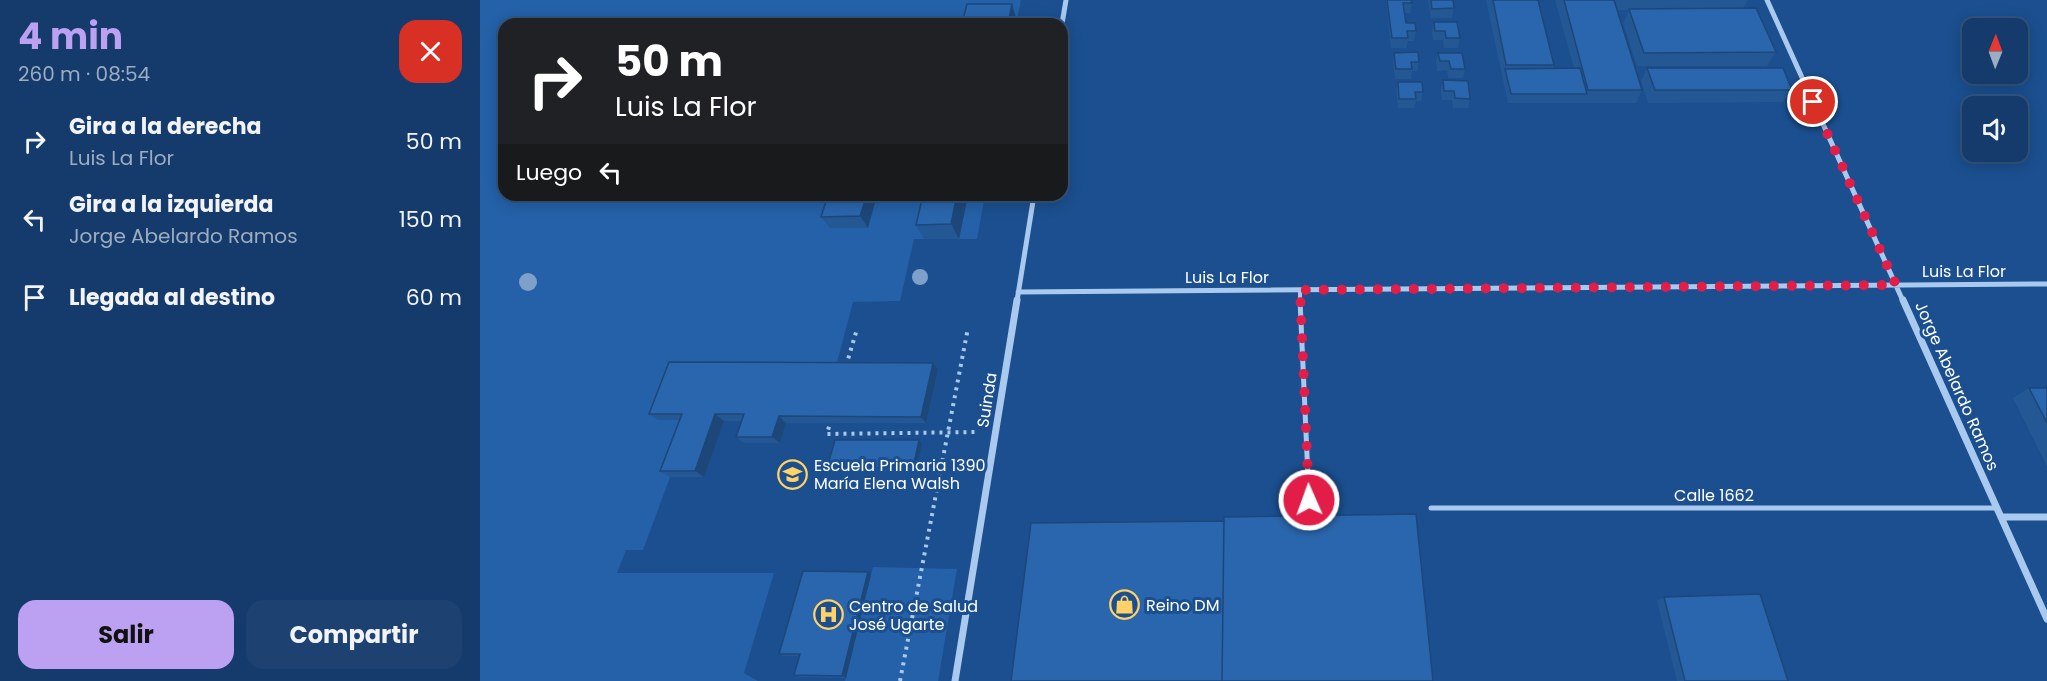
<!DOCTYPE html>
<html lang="es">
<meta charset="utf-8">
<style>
:root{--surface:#143b6b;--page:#1d4271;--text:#f1f3f6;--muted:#9dadc1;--line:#33557e;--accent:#bca0f2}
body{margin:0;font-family:Poppins,sans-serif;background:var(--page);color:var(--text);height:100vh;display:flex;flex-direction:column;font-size:22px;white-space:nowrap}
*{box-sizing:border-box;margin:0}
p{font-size:20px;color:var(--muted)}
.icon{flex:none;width:33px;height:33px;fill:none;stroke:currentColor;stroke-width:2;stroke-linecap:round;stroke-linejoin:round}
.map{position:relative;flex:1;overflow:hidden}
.sheet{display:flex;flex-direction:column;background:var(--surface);width:480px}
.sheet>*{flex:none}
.hud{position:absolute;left:18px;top:18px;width:570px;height:183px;border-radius:18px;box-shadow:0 3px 15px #0003,0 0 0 2px var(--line);background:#202124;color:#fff;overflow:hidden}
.needle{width:39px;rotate:1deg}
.fabs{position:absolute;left:1482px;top:18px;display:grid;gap:12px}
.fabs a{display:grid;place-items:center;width:66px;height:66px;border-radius:12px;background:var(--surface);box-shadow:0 3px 15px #0003,0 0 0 2px var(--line);font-size:30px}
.pin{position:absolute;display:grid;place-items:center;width:51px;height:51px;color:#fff;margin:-26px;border:3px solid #fff;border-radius:50%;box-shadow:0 2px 6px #0007}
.me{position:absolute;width:66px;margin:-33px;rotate:358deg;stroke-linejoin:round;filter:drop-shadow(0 0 4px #0008)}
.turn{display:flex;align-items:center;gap:21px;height:126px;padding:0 18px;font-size:27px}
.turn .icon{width:78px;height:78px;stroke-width:2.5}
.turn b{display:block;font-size:42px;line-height:51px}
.then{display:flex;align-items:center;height:57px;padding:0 18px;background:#0003;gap:12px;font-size:22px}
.round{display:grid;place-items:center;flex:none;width:63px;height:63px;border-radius:18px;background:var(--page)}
.summary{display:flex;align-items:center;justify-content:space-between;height:102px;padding:0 18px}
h1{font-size:36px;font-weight:700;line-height:45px;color:var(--accent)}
.cta{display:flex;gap:12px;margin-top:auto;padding:12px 18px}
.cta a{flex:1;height:69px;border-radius:18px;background:var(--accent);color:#111;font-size:24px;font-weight:700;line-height:69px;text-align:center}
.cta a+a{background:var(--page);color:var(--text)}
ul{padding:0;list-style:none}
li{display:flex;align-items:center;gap:18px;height:78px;padding:0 18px}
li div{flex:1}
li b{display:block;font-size:22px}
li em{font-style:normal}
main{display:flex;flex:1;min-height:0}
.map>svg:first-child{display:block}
.green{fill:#2461a8}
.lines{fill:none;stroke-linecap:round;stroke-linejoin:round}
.path{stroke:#a9c9ee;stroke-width:4;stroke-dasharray:3 5;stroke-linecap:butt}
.service-far1{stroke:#a9c9ee;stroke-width:4}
.service{stroke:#a9c9ee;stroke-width:5}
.minor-far1{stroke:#a9c9ee;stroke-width:5}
.minor{stroke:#a9c9ee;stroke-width:7}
.tree{fill:#7ea0ca}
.wall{fill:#245895}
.shaded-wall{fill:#1d4779}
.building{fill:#2a66ad;stroke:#1d4779;stroke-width:1.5}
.route{stroke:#e11d48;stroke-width:10;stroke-dasharray:0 18}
.labels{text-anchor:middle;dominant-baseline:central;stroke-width:6;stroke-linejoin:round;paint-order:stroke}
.street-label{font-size:16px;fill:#fff;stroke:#1b4f8f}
.poi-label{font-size:16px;fill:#fff;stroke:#1b4f8f;text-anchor:start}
</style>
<main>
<section class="sheet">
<div class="summary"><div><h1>4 min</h1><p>260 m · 08:54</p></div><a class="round" style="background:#d93025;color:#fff"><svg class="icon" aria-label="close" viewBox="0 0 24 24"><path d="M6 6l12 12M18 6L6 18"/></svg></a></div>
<ul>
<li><svg class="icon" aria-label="right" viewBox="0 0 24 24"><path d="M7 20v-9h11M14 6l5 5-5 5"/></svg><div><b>Gira a la derecha</b><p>Luis La Flor</p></div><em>50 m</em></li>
<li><svg class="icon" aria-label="left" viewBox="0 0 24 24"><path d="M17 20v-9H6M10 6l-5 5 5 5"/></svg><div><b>Gira a la izquierda</b><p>Jorge Abelardo Ramos</p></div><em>150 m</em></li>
<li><svg class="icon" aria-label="arrive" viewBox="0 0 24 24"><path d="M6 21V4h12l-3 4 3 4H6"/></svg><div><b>Llegada al destino</b></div><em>60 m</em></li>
</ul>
<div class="cta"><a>Salir</a><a>Compartir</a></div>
</section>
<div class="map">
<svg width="1567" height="681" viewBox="0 0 1567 681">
<rect width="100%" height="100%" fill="#1b4f8f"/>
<!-- green -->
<path class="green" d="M0,0H541L536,24H24V195H505L497,239H434L420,301L373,302L355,370L211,421L163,550H146L137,573H294L264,673L278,681H0Z
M393,567L477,569L458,681H365Z"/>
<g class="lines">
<!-- path -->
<path class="path" d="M366,366L377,329
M351,419L347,434L498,432
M420,681L488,328"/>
<!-- service-far1 -->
<path class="service-far1" d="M820,290V301"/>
<!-- service -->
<path class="service" d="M820,300L829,499
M951,508H1517"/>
<!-- minor-far1 -->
<path class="minor-far1" d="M1287,0L1423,301
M582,24L586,0
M538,292L1567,284
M537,301L554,195"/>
<!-- minor -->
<path class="minor" d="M1423,300L1567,619
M1521,517H1567
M475,681L537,300"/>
</g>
<!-- trees -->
<g class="tree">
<circle cx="440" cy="277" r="8"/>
<circle cx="48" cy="282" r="9"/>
</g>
<!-- wall -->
<path class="wall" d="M906,0H931L932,3L930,13H925L926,23L936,31L934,41H928L926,48H911Z
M948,0H973L974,8L972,18H951Z
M1006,0H1058L1074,65L1073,69L1094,68L1075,0H1134L1162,90L1156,103H1028Z
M1135,0H1268L1263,8L1296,52L1287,66H1157L1143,23L1149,10H1138Z
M954,22L980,38L978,48H964L963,40H953L952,31Z
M914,53L939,62L937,71H932L931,79H915L913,62Z
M958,53L985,69L983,78H968L967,70L957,71L956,62Z
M1167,68L1312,90L1303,102L1168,103L1161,81Z
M963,80L990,99L988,108H973L972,100H962L961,90Z
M918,82L943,92L941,101H936L934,108H918L916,91Z
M348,195H397L388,228H350L341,217Z
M488,195L479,239H444L436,225Z
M458,370L446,423H306L300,443H264L256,437L262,421H244L224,477H190L180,471L199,420H178L169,414Z
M1549,388H1567V466L1533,398Z
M439,440L442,443L436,471H351L347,468Z
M388,572L391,574L366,678L319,677L314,675L319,656H303L299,654Z
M1184,597L1308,681H1197L1177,601Z"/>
<!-- shaded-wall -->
<path class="shaded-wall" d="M532,4L537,21L536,24H528Z
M387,195H397L388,228L380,216Z
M477,195H488L479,239L471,224Z
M453,363L458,370L446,423L441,417Z
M235,414L244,421L224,477L215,471Z
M299,416L306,423L300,443L292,437Z
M439,440L442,443L436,471L433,468Z
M388,572L391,574L366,678L362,676Z"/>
<!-- building -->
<path class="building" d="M907,0H931L932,3H923L926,23H935L936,31H927L928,38H912Z
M951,0H973L974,8L952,9Z
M1013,0H1058L1074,65H1026Z
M1084,0H1134L1162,90H1108Z
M487,4H532L528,24H482Z
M1276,8L1296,52L1164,53L1149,9Z
M954,22H977L980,38H966L965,31H955Z
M404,23H436V24H403Z
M938,52L939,62H931L932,69H916L914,53Z
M958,53H982L985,69H971L969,61H960Z
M1100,68L1107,94H1031L1025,69Z
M1167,68H1303L1312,90H1175Z
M963,80L988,81L990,99L975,98L974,91H964Z
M918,82H942L943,92H935L936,99H919Z
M348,195H387L380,216L341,217Z
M443,195H477L471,224L436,225Z
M189,362L453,363L441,417L299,416L292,437H256L264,414H235L215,471H180L202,414H169Z
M1549,388H1567V423Z
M355,440H439L433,468H347Z
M936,514L953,681H742L744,517Z
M744,521L742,681H531L551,523Z
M323,571L388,572L362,676L314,675L320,654H299Z
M1280,594L1308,681H1205L1184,597Z"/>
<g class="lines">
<!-- route -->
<path class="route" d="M829,500L820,290L1416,285L1333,102"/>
</g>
<!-- icons -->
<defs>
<symbol id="school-ring" viewBox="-11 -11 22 22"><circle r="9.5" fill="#1b4f8f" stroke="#ffd166" stroke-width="1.5"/><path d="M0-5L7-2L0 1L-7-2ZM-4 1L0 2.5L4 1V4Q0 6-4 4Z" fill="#ffd166"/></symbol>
<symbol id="shop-ring" viewBox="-11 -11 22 22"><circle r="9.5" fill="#1b4f8f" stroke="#ffd166" stroke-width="1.5"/><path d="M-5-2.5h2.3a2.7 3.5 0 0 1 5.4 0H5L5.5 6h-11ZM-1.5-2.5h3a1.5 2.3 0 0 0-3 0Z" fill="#ffd166"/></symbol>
<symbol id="hospital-ring" viewBox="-11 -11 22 22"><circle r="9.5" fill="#1b4f8f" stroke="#ffd166" stroke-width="1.5"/><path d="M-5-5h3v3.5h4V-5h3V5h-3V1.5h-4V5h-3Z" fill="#ffd166"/></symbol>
</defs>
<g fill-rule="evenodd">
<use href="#school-ring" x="296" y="458" width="33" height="33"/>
<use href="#shop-ring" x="628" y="588" width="33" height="33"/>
<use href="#hospital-ring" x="332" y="598" width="33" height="33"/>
</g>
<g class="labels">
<!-- street labels -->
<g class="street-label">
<text x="1484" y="271">Luis La Flor</text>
<text x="747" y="277">Luis La Flor</text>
<text transform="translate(1477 386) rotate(66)">Jorge Abelardo Ramos</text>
<text transform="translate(507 400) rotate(-81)">Suinda</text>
<text x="1234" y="495">Calle 1662</text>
</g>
<!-- poi labels -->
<g class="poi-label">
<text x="334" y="465">Escuela Primaria 1390<tspan x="334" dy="18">María Elena Walsh</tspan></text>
<text x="666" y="605">Reino DM</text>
<text x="369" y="606">Centro de Salud<tspan x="369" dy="18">José Ugarte</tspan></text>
</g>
</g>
</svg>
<div class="fabs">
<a><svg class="needle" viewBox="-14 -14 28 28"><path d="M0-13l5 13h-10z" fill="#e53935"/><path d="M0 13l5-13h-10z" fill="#9dadc1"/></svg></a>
<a><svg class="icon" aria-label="sound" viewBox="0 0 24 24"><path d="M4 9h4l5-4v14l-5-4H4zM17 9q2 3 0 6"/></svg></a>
</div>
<div class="pin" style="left:1333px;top:102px;background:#d93025"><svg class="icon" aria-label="arrive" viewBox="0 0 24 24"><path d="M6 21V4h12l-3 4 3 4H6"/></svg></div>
<svg class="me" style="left:829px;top:500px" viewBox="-20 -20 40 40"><circle r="17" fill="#e11d48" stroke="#fff" stroke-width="3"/><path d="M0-11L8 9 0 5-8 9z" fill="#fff"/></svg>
<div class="hud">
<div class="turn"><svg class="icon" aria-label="right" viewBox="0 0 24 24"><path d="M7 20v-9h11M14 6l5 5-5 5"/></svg><div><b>50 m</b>Luis La Flor</div></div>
<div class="then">Luego<svg class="icon" aria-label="left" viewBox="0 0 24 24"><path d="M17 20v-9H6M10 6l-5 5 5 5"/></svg></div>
</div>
</div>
</main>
